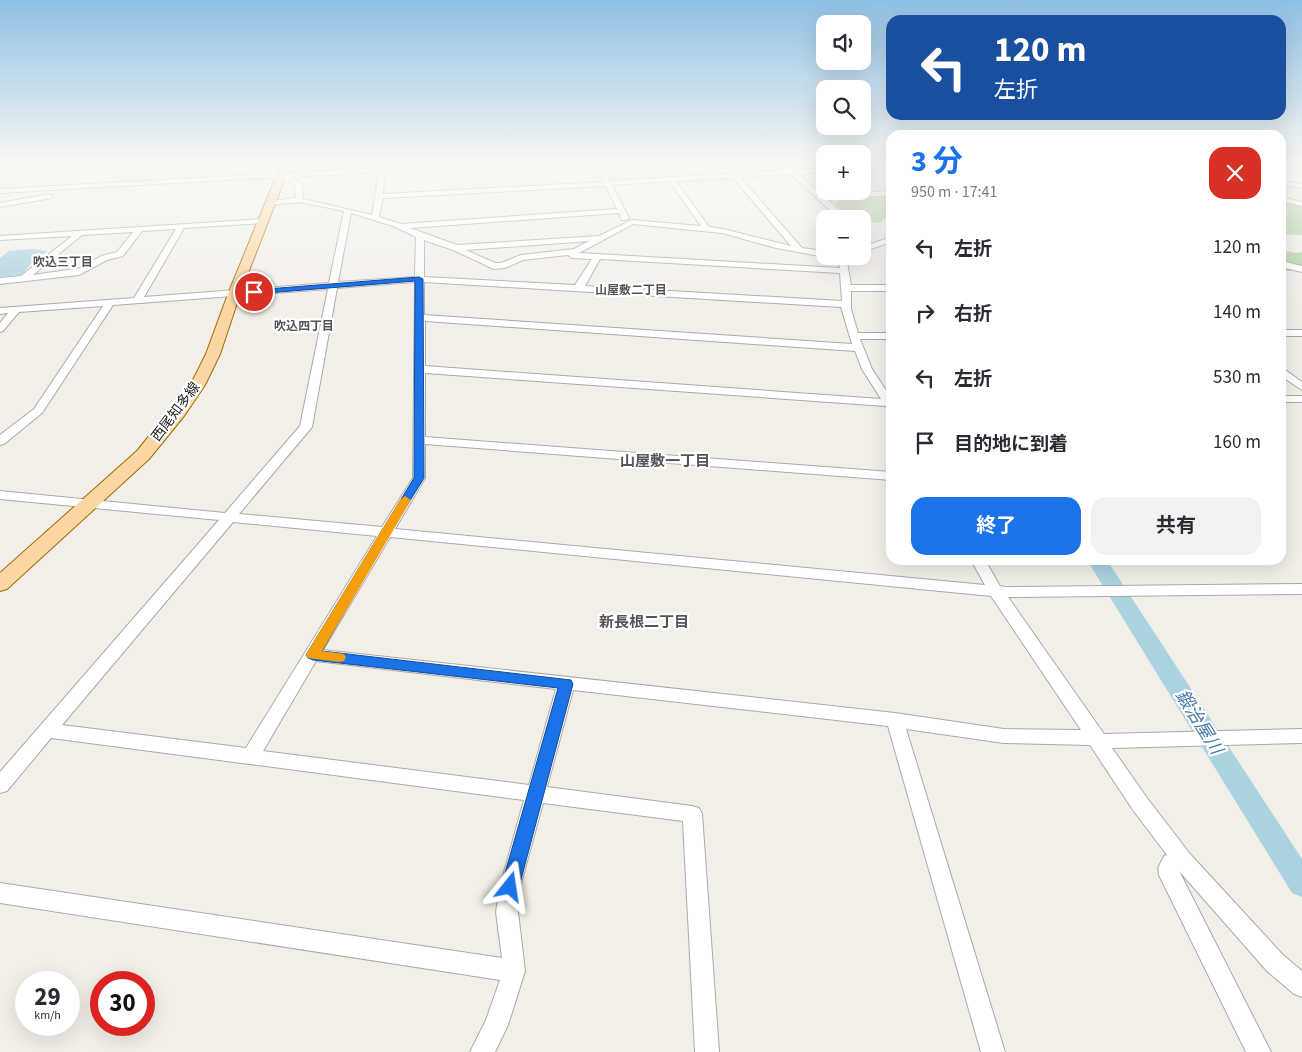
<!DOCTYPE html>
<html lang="ja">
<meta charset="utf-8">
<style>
:root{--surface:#fff;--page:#f2f2f3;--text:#2b2b33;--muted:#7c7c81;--accent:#1a73e8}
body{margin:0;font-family:"Source Sans 3","Noto Sans JP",sans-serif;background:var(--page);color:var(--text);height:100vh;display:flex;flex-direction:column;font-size:19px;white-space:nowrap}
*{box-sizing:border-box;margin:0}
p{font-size:16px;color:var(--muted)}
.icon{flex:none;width:28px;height:28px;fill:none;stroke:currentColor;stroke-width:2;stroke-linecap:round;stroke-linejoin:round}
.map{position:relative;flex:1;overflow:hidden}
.sheet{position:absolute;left:886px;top:130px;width:400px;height:435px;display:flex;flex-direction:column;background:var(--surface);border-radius:15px;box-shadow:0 5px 20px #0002}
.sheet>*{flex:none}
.guide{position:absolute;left:886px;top:15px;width:400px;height:105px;border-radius:15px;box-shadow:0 5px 20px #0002;background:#1a4fa0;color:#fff;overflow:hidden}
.tools{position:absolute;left:816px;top:15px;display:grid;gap:10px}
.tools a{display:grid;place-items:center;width:55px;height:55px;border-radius:10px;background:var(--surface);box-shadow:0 5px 20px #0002;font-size:25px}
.speed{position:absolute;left:15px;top:971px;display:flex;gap:10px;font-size:25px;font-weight:700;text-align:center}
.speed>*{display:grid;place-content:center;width:65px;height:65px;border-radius:50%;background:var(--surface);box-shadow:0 5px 20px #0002;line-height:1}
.speed small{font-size:12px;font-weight:400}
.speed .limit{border:8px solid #d22;background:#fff;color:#111}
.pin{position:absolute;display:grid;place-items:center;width:42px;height:42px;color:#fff;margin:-21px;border:2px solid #fff;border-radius:50%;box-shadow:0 1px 5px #0007}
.me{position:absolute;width:55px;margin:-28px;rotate:15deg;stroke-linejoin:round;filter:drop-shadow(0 0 4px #0008)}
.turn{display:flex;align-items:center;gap:18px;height:105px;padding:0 25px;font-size:22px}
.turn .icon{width:65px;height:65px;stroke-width:2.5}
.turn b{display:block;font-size:35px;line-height:42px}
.round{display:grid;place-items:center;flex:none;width:52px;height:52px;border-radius:15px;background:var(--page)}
.headline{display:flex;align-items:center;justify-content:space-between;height:85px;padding:0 25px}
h1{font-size:30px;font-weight:700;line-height:38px;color:var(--accent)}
.button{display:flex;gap:10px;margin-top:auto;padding:10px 25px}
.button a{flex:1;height:58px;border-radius:15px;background:var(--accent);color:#fff;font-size:20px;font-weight:700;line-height:58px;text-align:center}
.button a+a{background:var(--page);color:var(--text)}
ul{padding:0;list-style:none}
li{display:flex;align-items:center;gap:15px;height:65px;padding:0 25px}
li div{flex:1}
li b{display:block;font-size:19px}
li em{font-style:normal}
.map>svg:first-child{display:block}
.forest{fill:#add19e}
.parking{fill:#e2e2e2}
.water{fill:#aad3df}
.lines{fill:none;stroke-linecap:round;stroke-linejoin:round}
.river{fill:#aad3df;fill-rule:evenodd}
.minor-casing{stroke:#a9a9a9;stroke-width:2}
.major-casing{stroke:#a06b00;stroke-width:2}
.minor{fill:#fff;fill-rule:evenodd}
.major{fill:#fcd6a4;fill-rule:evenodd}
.route{fill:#1a73e8;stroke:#114b97}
.slow{fill:#f59e0b}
.labels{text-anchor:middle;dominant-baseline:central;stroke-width:4.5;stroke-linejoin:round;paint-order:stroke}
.far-neighbourhood-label{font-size:12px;font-weight:bold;fill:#555;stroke:#fff}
.street-label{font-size:14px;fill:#222;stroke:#fff}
.neighbourhood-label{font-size:15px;font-weight:bold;fill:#555;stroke:#fff}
.near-water-label{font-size:18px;font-style:italic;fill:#4a7aab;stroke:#fff}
</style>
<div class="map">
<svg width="1302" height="1052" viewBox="0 0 1302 1052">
<rect width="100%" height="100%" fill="#f2efe9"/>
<!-- forest -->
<path class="forest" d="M885,195L891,196V214L880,223L863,221L862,219H851L835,204L843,198Z
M1281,200L1302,205V235L1281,234Z
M1281,250L1296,253L1302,252V271H1281Z"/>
<!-- parking -->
<path class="parking" d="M301,163H323V165H332L329,171L299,173L293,171Z"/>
<!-- water -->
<path class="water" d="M31,249L48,251L32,262L22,275L0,277V258L9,251Z"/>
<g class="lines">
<!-- river -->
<path class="river" d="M1087,560H1107L1302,859V897L1292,893Z"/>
<defs>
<path id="minor" d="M380,163H386V167L506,163L503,165L385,172L383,194L604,182L595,163H601L610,181L787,170L788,168L790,167L795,170L825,168V172L799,174L822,195L891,191V195L827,199L848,219H839L791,174L740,177L802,248L825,251V257L776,248L722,233L633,224L579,253L840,268L839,262L843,256H852L847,262L851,285H891V291H851V309L858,333H891V339H860L872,369L891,398V409L885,406L425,373V437L891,472V480L425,444V478L395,529L985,585L971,560H985L1000,586L1006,587L1302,584V594L1008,597L1104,734L1302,729V743L1112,748L1147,798L1190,854L1283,955L1302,971V997L1294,994L1267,971L1179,871L1271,1052H1246L1159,875L1158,868L1164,856L1167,855L1133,810L1090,745L1004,743L906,729L1005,1052H981L888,726L573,690L547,787L692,806L699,808L702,814L719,1052H695L683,821L543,803L520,887L518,912L525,971L508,1025L495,1052H470L486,1020L500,980L0,903V883L502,958L496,912L500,887L524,800L51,738L7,791L0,793V772L219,520L0,499V491L225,513L300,426L328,289L113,305L42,413L4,444L0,445V435L34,409L103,306L19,312L3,331L0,332V323L8,313L0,314V308L134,298L176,229L142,231L123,256L107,260L79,275L0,284V278L21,276L72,236L0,240V236L263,219L267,221L263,223L184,228L144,297L329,283L344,211L300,202L268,205V201H271L296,198L295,185L289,181L280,180V177L0,193V189L379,168ZM379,172L372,215L303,199L302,184L290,177ZM733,178L791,246L723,229L709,227L676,181ZM669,181L701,226L632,220L599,236L457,245L410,228L619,213L622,220H625L629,218L612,185ZM606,186L617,209L401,224L379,217L383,198ZM351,213L393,226L416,237L415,277L338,282ZM133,232L117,252L101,256L81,268L33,275L82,235ZM424,240L453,250L494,269L505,268L523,260L568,255L572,258L592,259L575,285L424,277ZM589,241L574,249L521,255L501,263H495L466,250ZM600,259L840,273L842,301L585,286ZM415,282L413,478L382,527L239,514L312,427L337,288ZM424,282L841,307L852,344L424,315ZM425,321L855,351L862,369L881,399L425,366ZM233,522L377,536L246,748L62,725ZM390,537L991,596L1081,730L1004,729L895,713L323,650ZM316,661L556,689L529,785L263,751Z
M891,164V168L862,170V166Z
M1281,181L1302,184V188L1281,185Z
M49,194L53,196L52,198L0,207V203Z
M1281,197L1302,202V206L1281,201Z
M891,237V242L862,252V247Z
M1281,261L1302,266V272L1281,267Z
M1281,330H1302V336H1281Z
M1281,367L1302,382V390L1281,376Z
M1281,396H1302V402H1281Z"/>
<path id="major" d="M286,163H295L287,173L240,294L220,354L205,385L184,416L149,459L7,589L0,591V573L137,451L191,384L206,354L228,294L278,172Z"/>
</defs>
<!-- minor casing -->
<use href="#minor" class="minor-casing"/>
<!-- major casing -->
<use href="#major" class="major-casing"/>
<!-- minor -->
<use href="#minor" class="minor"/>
<!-- major -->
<use href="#major" class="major"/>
</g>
<!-- sky -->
<linearGradient id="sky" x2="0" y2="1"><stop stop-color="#8fc0e4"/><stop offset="0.53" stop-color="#f9f8f5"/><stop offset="1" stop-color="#f9f8f5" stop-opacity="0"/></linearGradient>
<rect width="1302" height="310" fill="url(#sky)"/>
<!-- route -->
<path class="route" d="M419,277L423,279L424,478L390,533L322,651L571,680L573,684L519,887L516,893L510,895L504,893L501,887L558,688L313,660L308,658L306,655L414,478L415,281L254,294L250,292L254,290Z"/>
<!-- slow -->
<path class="slow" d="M405,496L411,500L322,651L344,654L346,657L344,661L339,662L308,658L306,655L308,651L400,500Z"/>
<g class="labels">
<!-- far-neighbourhood labels -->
<g class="far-neighbourhood-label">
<text x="63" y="262">吹込三丁目</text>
<text x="631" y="290">山屋敷二丁目</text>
<text x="304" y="326">吹込四丁目</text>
</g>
<!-- street labels -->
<g class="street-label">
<text transform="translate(176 412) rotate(-53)">西尾知多線</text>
</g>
<!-- neighbourhood labels -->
<g class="neighbourhood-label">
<text x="665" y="461">山屋敷一丁目</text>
<text x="644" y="622">新長根二丁目</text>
</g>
<!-- near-water labels -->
<g class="near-water-label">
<text transform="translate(1199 722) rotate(58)">鍛治屋川</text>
</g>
</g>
</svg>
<div class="tools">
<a><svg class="icon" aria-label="sound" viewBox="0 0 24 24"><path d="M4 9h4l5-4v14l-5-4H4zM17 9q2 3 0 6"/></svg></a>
<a><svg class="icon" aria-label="search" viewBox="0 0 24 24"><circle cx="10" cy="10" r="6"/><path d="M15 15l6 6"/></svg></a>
<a>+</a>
<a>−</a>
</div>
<div class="speed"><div>29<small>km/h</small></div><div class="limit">30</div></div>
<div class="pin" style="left:254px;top:292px;background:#d93025"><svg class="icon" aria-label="arrive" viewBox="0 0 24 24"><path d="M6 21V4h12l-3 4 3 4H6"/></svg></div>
<svg class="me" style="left:510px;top:887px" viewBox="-20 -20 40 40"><path d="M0-17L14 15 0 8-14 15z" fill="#1a73e8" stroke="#fff" stroke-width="4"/></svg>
<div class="guide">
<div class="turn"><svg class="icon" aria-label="left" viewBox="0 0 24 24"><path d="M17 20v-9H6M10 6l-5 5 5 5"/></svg><div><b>120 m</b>左折</div></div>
</div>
<section class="sheet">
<div class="headline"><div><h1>3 分</h1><p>950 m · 17:41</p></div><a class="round" style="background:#d93025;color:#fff"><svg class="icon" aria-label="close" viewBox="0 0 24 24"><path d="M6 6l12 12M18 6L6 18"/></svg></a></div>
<ul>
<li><svg class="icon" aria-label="left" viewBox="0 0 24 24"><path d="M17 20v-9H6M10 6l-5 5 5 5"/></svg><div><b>左折</b></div><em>120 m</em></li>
<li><svg class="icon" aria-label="right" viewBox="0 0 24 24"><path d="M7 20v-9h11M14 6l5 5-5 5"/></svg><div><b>右折</b></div><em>140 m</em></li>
<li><svg class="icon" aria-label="left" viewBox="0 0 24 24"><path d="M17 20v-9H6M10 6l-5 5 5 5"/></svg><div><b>左折</b></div><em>530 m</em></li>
<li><svg class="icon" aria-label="arrive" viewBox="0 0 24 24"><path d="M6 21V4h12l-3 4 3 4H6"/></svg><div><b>目的地に到着</b></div><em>160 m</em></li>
</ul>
<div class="button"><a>終了</a><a>共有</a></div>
</section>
</div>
